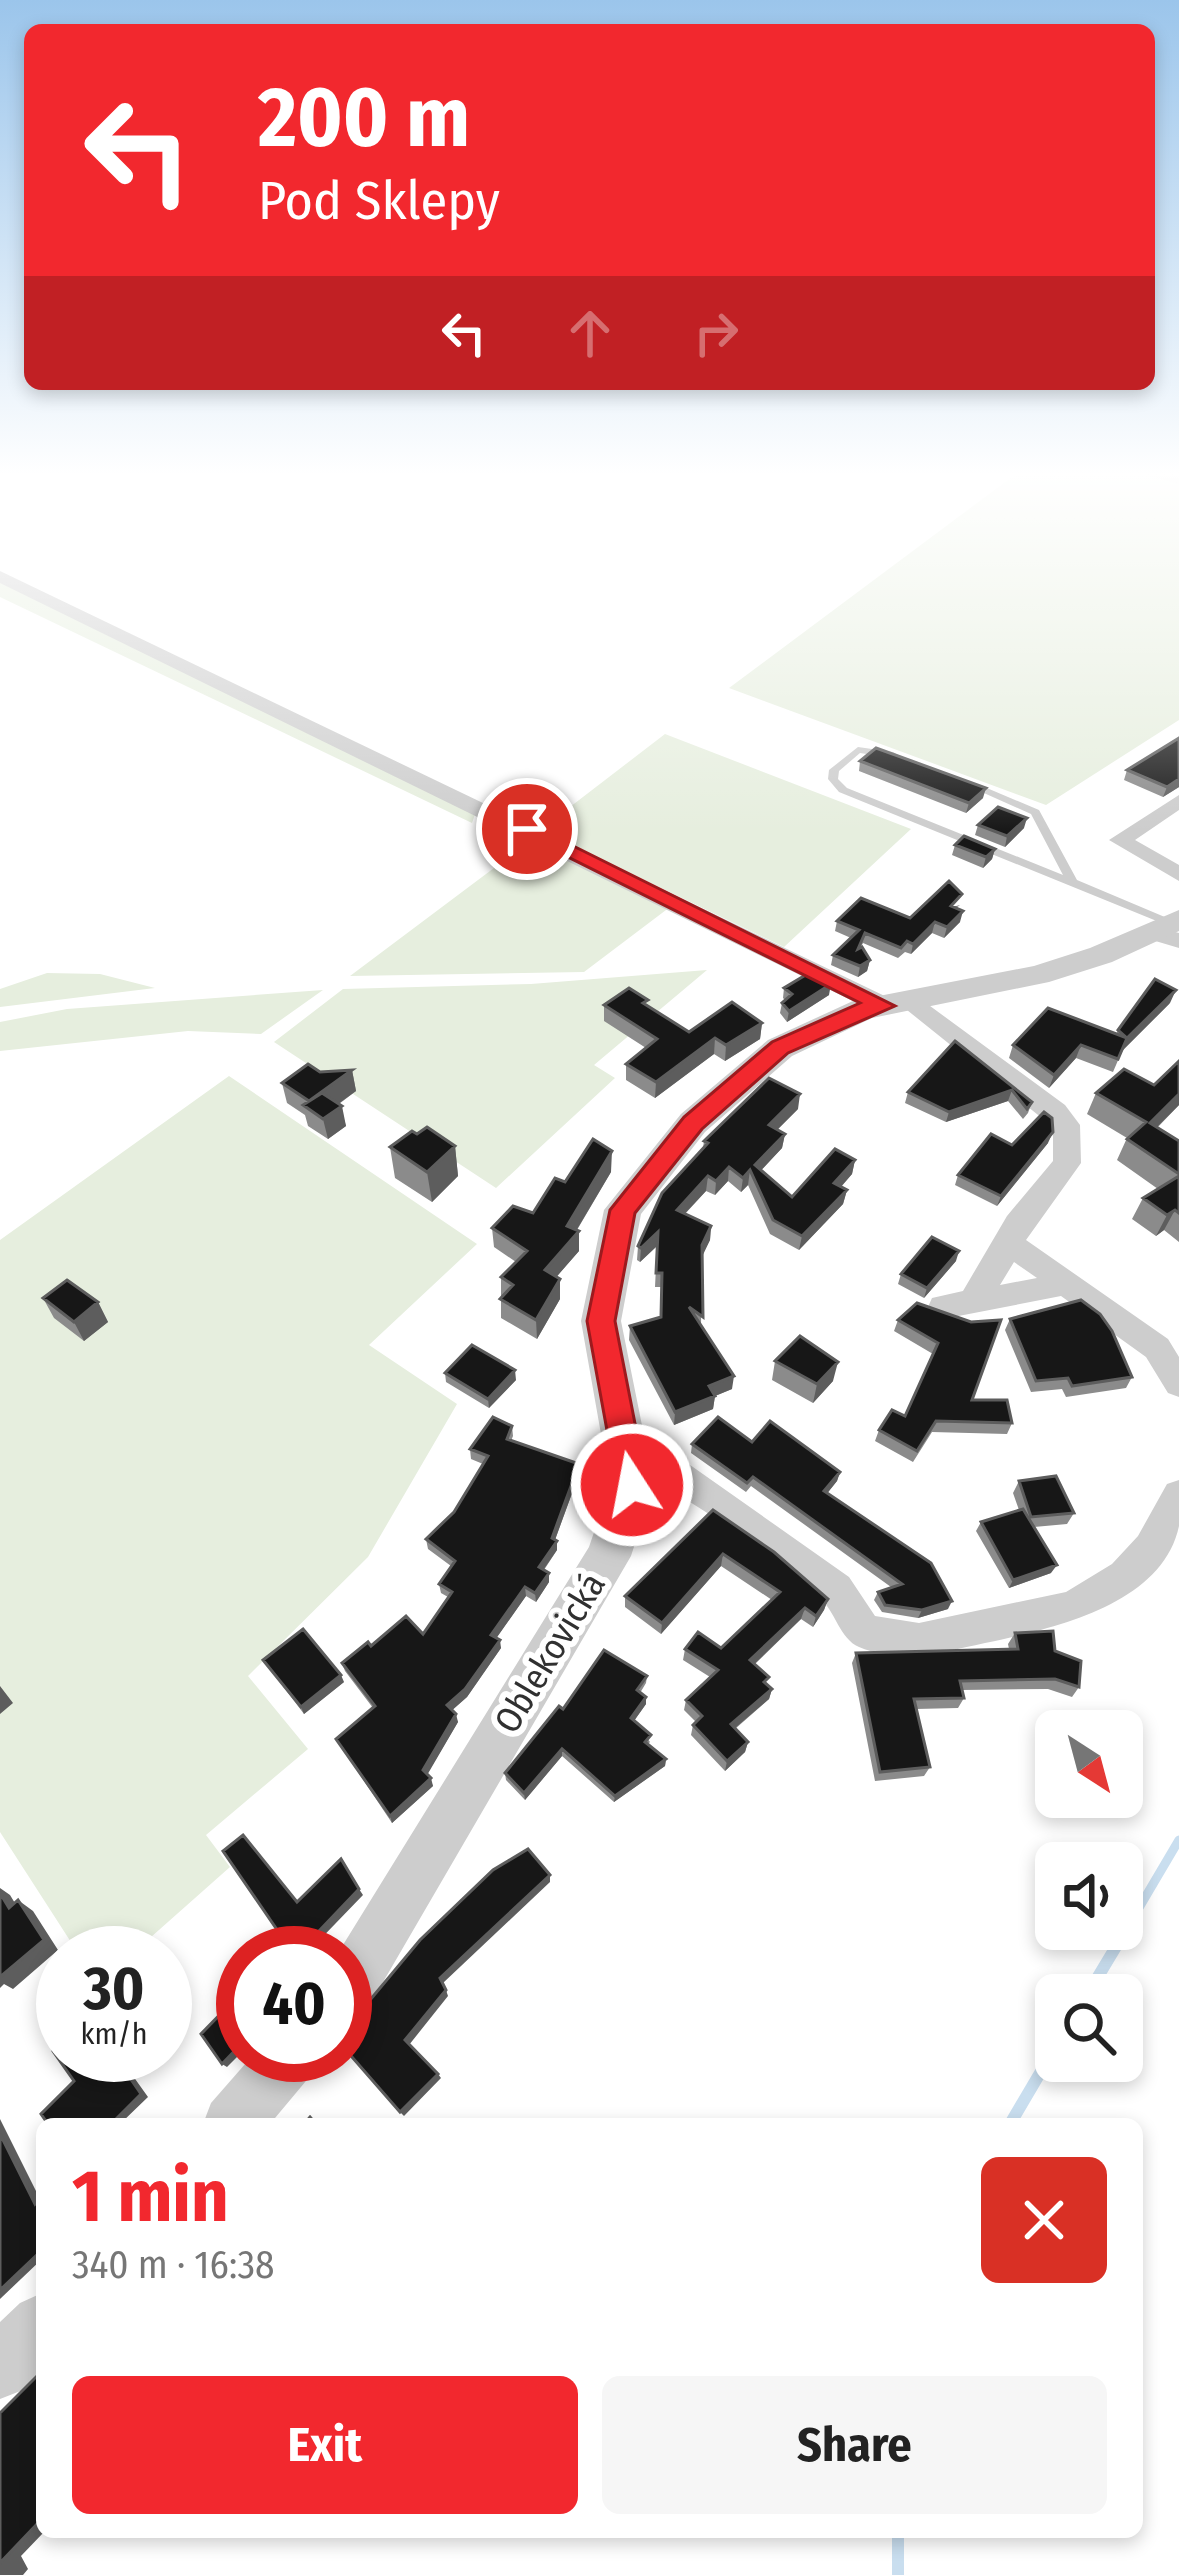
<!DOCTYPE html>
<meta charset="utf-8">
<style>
:root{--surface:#fff;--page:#f6f6f6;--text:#222;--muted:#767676;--accent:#f2282e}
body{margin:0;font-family:"Fira Sans Condensed",sans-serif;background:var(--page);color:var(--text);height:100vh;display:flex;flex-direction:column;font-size:45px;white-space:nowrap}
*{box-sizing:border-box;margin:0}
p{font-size:39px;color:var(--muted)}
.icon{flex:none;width:66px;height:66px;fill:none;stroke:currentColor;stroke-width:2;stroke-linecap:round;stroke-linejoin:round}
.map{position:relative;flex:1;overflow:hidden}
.side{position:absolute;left:36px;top:2118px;width:1107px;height:420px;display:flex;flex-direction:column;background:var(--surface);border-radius:18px;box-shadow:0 6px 18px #0003}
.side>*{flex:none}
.banner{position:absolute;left:24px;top:24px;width:1131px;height:366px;border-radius:18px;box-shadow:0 6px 18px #0003;background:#f2282e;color:#fff;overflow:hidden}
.needle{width:78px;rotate:144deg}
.buttons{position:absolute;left:1035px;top:1710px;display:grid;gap:24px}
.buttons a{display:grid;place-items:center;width:108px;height:108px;border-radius:18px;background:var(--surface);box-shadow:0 6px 18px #0003;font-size:60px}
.speed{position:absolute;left:36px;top:1926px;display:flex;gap:24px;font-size:60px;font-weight:700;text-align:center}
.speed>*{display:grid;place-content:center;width:156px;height:156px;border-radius:50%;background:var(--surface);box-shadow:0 6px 18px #0003;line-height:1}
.speed small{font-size:30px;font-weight:400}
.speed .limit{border:18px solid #d22;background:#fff;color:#111}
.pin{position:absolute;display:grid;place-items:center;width:102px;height:102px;color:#fff;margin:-51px;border:6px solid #fff;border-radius:50%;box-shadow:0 3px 12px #0007}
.me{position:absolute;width:132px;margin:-66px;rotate:349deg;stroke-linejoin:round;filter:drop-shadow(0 0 9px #0008)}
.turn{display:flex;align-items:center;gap:42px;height:252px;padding:0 36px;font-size:54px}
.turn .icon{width:156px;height:156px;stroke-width:2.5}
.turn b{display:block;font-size:84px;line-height:102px}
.lanes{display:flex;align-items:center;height:114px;padding:0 36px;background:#0003;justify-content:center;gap:60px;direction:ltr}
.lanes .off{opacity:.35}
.round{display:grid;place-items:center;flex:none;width:126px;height:126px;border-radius:18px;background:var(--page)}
.headline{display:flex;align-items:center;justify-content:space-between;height:204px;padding:0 36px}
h1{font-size:72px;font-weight:700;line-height:90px;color:var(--accent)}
.primary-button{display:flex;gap:24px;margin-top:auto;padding:24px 36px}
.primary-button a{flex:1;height:138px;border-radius:18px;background:var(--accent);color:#fff;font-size:48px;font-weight:700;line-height:138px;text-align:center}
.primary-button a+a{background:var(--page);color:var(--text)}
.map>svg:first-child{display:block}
.green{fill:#e6eede}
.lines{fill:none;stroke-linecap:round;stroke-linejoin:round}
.stream-far1{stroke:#c9deef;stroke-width:9}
.stream{stroke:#c9deef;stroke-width:12}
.service{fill:#cdcdcd;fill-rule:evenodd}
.minor{fill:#cdcdcd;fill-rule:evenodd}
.tertiary{fill:#cdcdcd;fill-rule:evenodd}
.wall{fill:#8b8b8b}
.shaded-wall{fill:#5d5d5d}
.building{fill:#171717;stroke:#5d5d5d;stroke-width:3}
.route{fill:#f2282e;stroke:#9d1a1e;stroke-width:3}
.labels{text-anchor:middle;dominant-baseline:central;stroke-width:12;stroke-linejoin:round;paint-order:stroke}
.street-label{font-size:36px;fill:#303030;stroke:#fff}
</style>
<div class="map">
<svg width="1179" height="2575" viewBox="0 0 1179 2575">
<rect width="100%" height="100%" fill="#fff"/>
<!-- green -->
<path class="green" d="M1020,471H1142L1179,480V720L1046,805L729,688Z
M0,582L476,811L472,823L0,597Z
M665,734L911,829L784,947L540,830Z
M530,841L670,907L584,972L350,976Z
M707,970L594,1065L615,1078L496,1188L274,1042L343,989L531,984Z
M47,973L100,974L155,988L0,1007V989Z
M323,990L261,1034L188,1031L0,1051V1022L67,1009Z
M229,1076L477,1244L369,1345L457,1404L368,1557L248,1676L308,1749L206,1835L230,1867L133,1953H78L0,1832V1240Z"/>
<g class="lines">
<!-- stream-far1 -->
<path class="stream-far1" d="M1130,1923L1179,1840"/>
<!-- stream -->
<path class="stream" d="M1087,1995L1132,1920
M1010,2124L1056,2046
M898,2532V2575"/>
<!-- service -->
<path class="service" d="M858,747L893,752L898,755L893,758L860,753L839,771L838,779L847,788L1063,875L1031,814L966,785L975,783L1039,810L1077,880L1179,923L1173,927L1169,926L839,792L828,779L829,770Z"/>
<!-- minor -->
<path class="minor" d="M1142,471L1179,474V484L1144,474Z
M0,571L893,1000L896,1006L884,1014L875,1012L0,583Z
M1179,795V810L1135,840L1179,865V881L1109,840Z
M1150,925L1179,933V948L1142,937L1138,932Z
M911,992L1065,1105L1080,1125L1081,1163L1026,1240L1168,1339L1179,1357V1397L1168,1393L1146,1357L1061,1296L943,1319L932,1316L928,1307L932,1298L963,1291L1007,1216L1053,1161V1127L902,1006L899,1000L902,994ZM1014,1262L1037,1278L1000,1285Z
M625,1438L683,1460L849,1577L875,1616L919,1623L1066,1592L1112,1564L1138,1536L1167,1484L1179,1480C1179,1494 1179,1512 1179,1526C1162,1606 1050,1629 985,1643C944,1652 900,1664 859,1647C840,1639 835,1611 820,1598C764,1550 681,1489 613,1462L609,1452L613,1442Z"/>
<!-- tertiary -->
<path class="tertiary" d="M1179,910V931L1112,962L1049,982L872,1018L792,1056L705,1132L641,1214L621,1321L654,1485L631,1556L365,2013L345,2021V1953H338L589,1547L610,1485L581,1321L604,1210L681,1114L768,1040L853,1001L1034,966L1090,948Z
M253,2055H320L311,2075L270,2124H203L211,2103Z
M42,2293V2370L23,2390L0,2399V2322L20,2303Z"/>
</g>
<!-- wall -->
<path class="wall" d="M1179,738V787L1163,797L1124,780L1127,770Z
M860,761L983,798L966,813L859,771Z
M978,825L1024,828L1005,847L975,835Z
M955,845L995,849L992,859L983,868L952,855Z
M960,905L956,908L960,922L944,938L932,933L911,954L905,952L898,958L863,943L861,947L870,960L867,971L858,977L831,965L833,955L851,938L835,931L837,921L910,918Z
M784,988L829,995L787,1022L780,1013L782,1003L785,1000L783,998Z
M1170,1003L1122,1051L1113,1072L1076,1058L1049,1088L1009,1058L1013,1045L1116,1034L1118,1030Z
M604,1005L648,1006L689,1032L762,1023L760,1039L725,1061L714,1054L655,1098L626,1080V1064L646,1048L604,1021Z
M955,1041L1032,1102L1028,1113L1023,1119L1008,1101L946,1122L905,1103L908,1092Z
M1179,1061V1105L1157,1128L1179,1141V1242L1164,1230L1156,1236L1132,1219L1143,1198L1158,1189L1117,1160L1127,1138L1087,1114L1096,1093L1154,1085Z
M352,1070L356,1091L339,1104L346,1126L328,1139L308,1126L305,1115L287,1103L282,1083L320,1072Z
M798,1109L777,1130L785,1134L782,1148L761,1170L792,1197L855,1160L852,1174L841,1187L847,1190L843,1204L799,1250L770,1234L748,1185L741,1192L728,1181L715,1195L706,1191L685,1214L711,1226L710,1240L702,1255L701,1326L732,1389L715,1396L713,1409L674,1425L629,1340L630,1326L661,1317V1287H655L657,1246L640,1262L637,1260L638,1246L703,1148L704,1141Z
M417,1134L455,1146L458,1176L432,1202L395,1178L390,1147Z
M1048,1143L997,1206L955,1185L958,1175L1012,1145Z
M611,1172L577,1230L579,1251L556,1277L560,1279V1299L537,1339L501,1318V1277L516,1262L494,1247L492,1228L533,1213L565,1182Z
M956,1261L924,1298L898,1284L901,1274Z
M43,1298L98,1302L108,1322L84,1341L54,1318Z
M917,1303L972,1400L1012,1423L1007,1434L932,1432L913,1462L875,1441L879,1430L905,1416L933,1354L894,1331L898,1320Z
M1010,1319L1132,1377L1126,1388L1066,1397L1062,1389L1031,1392L1005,1330Z
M775,1361L833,1381L813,1403L772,1380Z
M445,1373L516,1380L489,1408L446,1382Z
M512,1426L513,1436L511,1441L579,1464V1474L555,1540L557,1541V1550L544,1570L549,1573V1582L536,1602L526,1596L496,1638L501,1648L467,1697L452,1710L458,1722L427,1774L433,1786L392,1823L336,1739L373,1708L345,1671L342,1663L371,1646L423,1634L448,1597L441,1593L439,1584L451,1566L428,1549L426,1539L454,1512L483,1464L471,1459L470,1449Z
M752,1442L840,1472L837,1481L827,1493L948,1609L918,1618L882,1612L874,1600L878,1592L891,1587L751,1486L746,1492L691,1453L692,1444Z
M1019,1481L1074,1513L1067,1524L1034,1527L1051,1573L1009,1588L976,1531L981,1522L1019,1510L1013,1493Z
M713,1510L828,1599L824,1610L813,1627L801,1619L755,1664L767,1684L772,1689L769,1699L735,1729L748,1742L745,1752L725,1771L691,1735L693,1725L696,1722L684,1710L686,1700L710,1677L683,1660L685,1649L721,1648L772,1600L721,1566L661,1634L625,1607V1596Z
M1015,1633L1055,1651L1079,1687L1072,1697L1048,1689L962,1690L964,1698L958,1708L916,1709L930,1767L924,1776L875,1781L852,1663L856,1653L1009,1649L1008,1644Z
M263,1660L344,1682L304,1714Z
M647,1676L646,1683L640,1693L646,1697V1704L634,1721L650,1742L648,1744L666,1759L665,1766L614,1802L562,1756L525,1800L506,1780L505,1773L563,1709Z"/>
<!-- shaded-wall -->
<path class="shaded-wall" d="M1179,779V787L1163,797L1167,787Z
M986,788L983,798L966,813L969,803Z
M1027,818L1024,828L1005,847L1007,836Z
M995,849L992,859L983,868L986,857Z
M963,911L960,922L944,938L947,927Z
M935,922L932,933L911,954L913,944Z
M870,960L867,971L858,977L860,966Z
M831,984L829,995L787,1022L789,1011Z
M1176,990L1170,1003L1122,1051L1127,1038Z
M762,1023L760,1039L725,1061L726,1045Z
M715,1038L714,1054L655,1098L656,1082Z
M1081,1045L1076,1058L1049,1088L1054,1075Z
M352,1070L356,1091L320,1117L309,1101Z
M1012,1090L1008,1101L946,1122L949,1112Z
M800,1094L798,1109L767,1140L769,1125Z
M1179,1094V1105L1139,1145L1150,1123Z
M342,1106L346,1126L328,1139L323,1119Z
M1053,1132L1048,1143L997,1206L1001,1196Z
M785,1134L782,1148L753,1179L755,1165Z
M455,1146L458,1176L432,1202L427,1172Z
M612,1151L611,1172L570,1241L579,1231V1251L546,1289L545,1270L567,1226Z
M855,1160L852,1174L831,1198L834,1183Z
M729,1167L728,1181L715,1195L716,1181Z
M750,1170L748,1185L741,1192L743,1178Z
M708,1176L706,1191L675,1224L677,1210Z
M847,1190L843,1204L799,1250L802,1236Z
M1175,1210L1164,1230L1156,1236L1167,1215Z
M711,1226L710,1240L701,1259L702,1245Z
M658,1232L657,1246L640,1262L641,1248Z
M959,1251L956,1261L924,1298L927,1288Z
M560,1279V1299L537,1339L536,1320Z
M98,1302L108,1322L84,1341L74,1322Z
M838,1362L833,1381L813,1403L817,1384Z
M515,1370L516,1380L489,1408L488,1399Z
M734,1376L732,1389L715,1396L713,1409L674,1425L675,1412L709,1386Z
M579,1464V1474L552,1548V1538Z
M840,1472L837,1481L822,1500L824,1491Z
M557,1541V1550L539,1576V1567Z
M723,1554L721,1566L661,1634L662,1623Z
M1057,1565L1051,1573L1009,1588L1013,1580Z
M549,1573V1582L536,1602L535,1593Z
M525,1587L526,1596L493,1643L491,1635Z
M828,1599L824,1610L813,1627L816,1616Z
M952,1601L948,1609L918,1618L922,1610Z
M805,1608L801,1619L747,1671L750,1660Z
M500,1640L501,1648L467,1697L449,1713L447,1705Z
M341,1675L344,1682L304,1714L301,1707Z
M0,1686L13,1703L0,1714Z
M772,1689L769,1699L728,1734L731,1724Z
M646,1697V1704L631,1725V1718Z
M456,1714L458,1722L426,1777L423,1770Z
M748,1742L745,1752L725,1771L727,1761Z
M562,1749V1756L525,1800L524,1793Z
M666,1759L665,1766L614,1802L615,1796Z
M431,1778L433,1786L392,1823L390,1816Z
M550,1875V1882L443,1983L440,1978Z
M0,1888L10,1895L24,1918L9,1908L0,1893Z
M359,1889L363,1895L307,1953H298Z
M18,1900L33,1911L58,1950L13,1989L4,1984L0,1988V1977Z
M446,1990L448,1996L409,2045L405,2040Z
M243,2042V2051L227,2067L222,2064Z
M114,2055H118L148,2097L120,2124H111Z
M438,2074L441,2078L404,2116L400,2112Z
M0,2119L42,2203L35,2204L0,2134Z
M42,2250V2259L0,2299V2290Z
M42,2522V2532H44L21,2556L28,2569L23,2575H0V2563L37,2524Z"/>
<!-- building -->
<path class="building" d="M1179,738V779L1167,787L1127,770Z
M876,748L986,788L969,803L860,761Z
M998,807L1027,818L1007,836L978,825Z
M964,836L995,849L986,857L955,845Z
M949,881L962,894L951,906L963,911L947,927L935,922L913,944L907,941L901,948L865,933L858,949L862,947L870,960L860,966L833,955L859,930L837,921L861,898L910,918Z
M809,973L831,984L789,1011L782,1003L792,994L784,988Z
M1155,979L1176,990L1127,1038L1118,1059L1081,1045L1054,1075L1013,1045L1048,1008L1127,1038L1118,1030Z
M629,988L648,1000L643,1003L689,1032L732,1002L762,1023L726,1045L715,1038L656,1082L626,1064L657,1039L604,1005Z
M955,1041L1032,1102L1027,1109L1012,1090L949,1112L908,1092Z
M1179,1061V1094L1150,1123L1179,1141V1174L1127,1139L1146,1122L1096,1093L1124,1069L1154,1085Z
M308,1064L320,1072L352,1070L309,1101L282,1083Z
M769,1078L800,1094L769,1125L785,1134L755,1165L792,1197L835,1149L855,1160L834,1183L847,1190L802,1236L773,1220L750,1170L743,1178L729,1167L716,1181L708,1176L677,1210L711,1226L702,1245L703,1317L689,1307L734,1376L709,1386L715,1396L675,1412L630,1326L661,1317L662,1273H656L658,1232L641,1248L638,1246L662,1193L708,1143L704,1141Z
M322,1093L342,1106L323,1119L303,1105Z
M1044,1112L1052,1118L1053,1132L1001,1196L958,1175L991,1134L1012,1145Z
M427,1127L455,1146L427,1172L390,1147L412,1131L417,1134Z
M593,1139L612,1151L567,1226L579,1231L545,1270L560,1279L536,1320L500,1299L513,1285L501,1277L527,1251L492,1228L513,1206L533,1213L555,1178L565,1182Z
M1179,1176V1213L1175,1210L1167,1215L1143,1198Z
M932,1237L959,1251L927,1288L901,1274Z
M67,1280L98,1302L74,1322L43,1298Z
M1081,1300L1100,1314L1112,1331L1132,1377L1072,1386L1068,1378L1036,1381L1010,1319Z
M917,1303L971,1322L1001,1320L972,1400H1007L1012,1423L936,1421L917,1451L879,1430L892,1410L905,1416L938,1343L898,1320Z
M800,1336L838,1362L817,1384L775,1361Z
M472,1345L515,1370L488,1399L445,1373Z
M493,1417L512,1426L507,1439L579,1464L552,1538L557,1541L539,1567L549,1573L535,1593L525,1587L491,1635L500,1640L465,1689L447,1705L456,1714L423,1770L431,1778L390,1816L336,1739L375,1706L342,1663L368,1642L371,1646L406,1616L423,1634L452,1592L439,1584L455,1561L426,1539L454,1512L488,1456L470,1449Z
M718,1417L752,1442L770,1421L840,1472L824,1491L931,1563L952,1601L922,1610L885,1605L878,1592L902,1584L753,1477L747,1483L692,1444Z
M1056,1476L1074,1513L1031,1517L1019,1481Z
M1023,1509L1057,1565L1013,1580L981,1522Z
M713,1510L774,1552L828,1599L816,1616L805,1608L750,1660L769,1677L764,1682L772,1689L731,1724L748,1742L727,1761L693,1725L702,1716L686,1700L718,1670L685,1649L698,1632L721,1648L780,1592L723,1554L662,1623L625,1596Z
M303,1629L341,1675L301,1707L263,1660Z
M1053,1631L1055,1651L1081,1661L1079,1687L1055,1679L960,1681L964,1698L914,1699L930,1767L880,1772L856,1653L1018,1649L1015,1633Z
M604,1650L647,1676L637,1690L646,1697L631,1718L651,1735L645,1742L666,1759L615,1796L562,1749L524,1793L505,1773L559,1706L563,1709Z
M243,1835L297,1902L341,1859L359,1889L298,1953H293L223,1851Z
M528,1849L550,1875L440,1978L446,1990L405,2040L438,2074L400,2112L345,2049V2030L420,1940L493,1870Z
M0,1893L9,1908L18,1900L44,1940L0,1977Z
M243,1991V2042L222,2064L201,2034Z
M63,2032V2055H114L141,2094L111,2124H48L41,2114L74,2081L53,2051L54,2041Z
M310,2117L316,2124H304Z
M0,2134L35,2204L40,2198L42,2201V2250L0,2290Z
M42,2371V2528L40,2530L37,2524L0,2563V2413Z"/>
<!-- sky -->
<linearGradient id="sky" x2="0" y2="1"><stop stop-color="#9bc5eb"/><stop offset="0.57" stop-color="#fff"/><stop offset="1" stop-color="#fff" stop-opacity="0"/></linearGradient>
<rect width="1179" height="832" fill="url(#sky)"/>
<!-- route -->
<path class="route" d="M527,823L895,1006L788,1053L702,1129L635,1213L615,1321L647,1485L643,1495L632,1499L621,1495L617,1485L587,1321L610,1210L684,1117L772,1042L860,1003L520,833L517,829Z"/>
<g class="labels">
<!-- street labels -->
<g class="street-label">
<text transform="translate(550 1653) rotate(-59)">Oblekovická</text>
</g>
</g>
</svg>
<div class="buttons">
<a><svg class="needle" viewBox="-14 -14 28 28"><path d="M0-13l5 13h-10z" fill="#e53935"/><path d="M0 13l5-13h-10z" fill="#767676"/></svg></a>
<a><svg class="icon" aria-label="sound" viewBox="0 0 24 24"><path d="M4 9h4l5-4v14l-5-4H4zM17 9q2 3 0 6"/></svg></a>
<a><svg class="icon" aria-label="search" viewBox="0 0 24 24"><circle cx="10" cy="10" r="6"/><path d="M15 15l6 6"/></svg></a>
</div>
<div class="speed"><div>30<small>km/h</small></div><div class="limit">40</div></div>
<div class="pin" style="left:527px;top:829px;background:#d93025"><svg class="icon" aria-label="arrive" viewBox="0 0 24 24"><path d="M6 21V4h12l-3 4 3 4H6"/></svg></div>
<svg class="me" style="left:632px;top:1485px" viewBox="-20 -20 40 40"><circle r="17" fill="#f2282e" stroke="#fff" stroke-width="3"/><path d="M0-11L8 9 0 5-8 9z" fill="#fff"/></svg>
<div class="banner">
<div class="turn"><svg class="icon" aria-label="left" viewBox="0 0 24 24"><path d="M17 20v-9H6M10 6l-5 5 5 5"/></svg><div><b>200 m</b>Pod Sklepy</div></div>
<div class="lanes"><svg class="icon" aria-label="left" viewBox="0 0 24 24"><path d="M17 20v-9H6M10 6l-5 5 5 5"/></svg><svg class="icon off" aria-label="ahead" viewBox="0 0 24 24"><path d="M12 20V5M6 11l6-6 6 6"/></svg><svg class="icon off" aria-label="right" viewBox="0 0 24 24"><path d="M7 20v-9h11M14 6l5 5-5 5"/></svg></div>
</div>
<section class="side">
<div class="headline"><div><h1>1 min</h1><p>340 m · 16:38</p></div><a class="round" style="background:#d93025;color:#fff"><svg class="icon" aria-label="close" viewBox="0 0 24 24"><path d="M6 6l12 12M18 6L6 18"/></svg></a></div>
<div class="primary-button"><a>Exit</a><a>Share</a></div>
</section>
</div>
